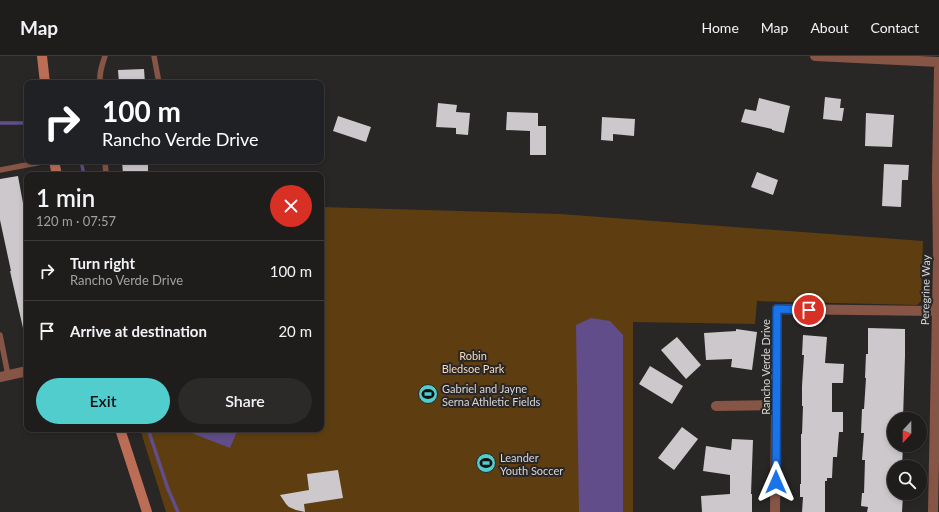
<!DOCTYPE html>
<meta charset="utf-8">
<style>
:root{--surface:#1f1c1c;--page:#2c2929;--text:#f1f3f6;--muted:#a1a1a3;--line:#3c3a3b;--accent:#52cdce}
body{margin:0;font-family:Lato,sans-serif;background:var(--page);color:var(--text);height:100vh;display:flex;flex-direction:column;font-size:15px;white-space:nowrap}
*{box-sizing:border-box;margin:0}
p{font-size:13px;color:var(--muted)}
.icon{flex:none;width:22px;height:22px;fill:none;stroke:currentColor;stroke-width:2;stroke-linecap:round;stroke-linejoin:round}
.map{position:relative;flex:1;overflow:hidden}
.side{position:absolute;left:24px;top:116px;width:300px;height:260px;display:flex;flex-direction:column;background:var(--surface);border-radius:8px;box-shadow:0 2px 6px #0003,0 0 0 1px var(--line)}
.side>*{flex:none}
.guide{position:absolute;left:24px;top:24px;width:300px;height:84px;border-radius:8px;box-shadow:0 2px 6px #0003,0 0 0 1px var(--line);background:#202124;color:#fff;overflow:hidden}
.needle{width:26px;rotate:201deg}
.fabs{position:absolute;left:887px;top:356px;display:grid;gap:8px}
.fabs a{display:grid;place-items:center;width:40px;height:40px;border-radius:50%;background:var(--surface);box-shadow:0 2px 6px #0003,0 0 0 1px var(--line);font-size:20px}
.pin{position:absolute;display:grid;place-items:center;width:34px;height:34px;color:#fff;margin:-17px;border:2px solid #fff;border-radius:50%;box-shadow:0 1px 4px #0007}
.me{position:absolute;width:44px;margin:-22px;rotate:0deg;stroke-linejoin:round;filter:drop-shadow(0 0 3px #0008)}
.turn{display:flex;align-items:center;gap:14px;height:84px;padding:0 12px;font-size:18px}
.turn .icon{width:52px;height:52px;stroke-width:2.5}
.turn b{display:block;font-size:28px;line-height:34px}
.round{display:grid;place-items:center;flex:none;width:42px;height:42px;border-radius:21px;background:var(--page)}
.head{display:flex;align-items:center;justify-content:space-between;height:68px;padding:0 12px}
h1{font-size:24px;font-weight:600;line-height:30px}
.action{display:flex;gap:8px;margin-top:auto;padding:8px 12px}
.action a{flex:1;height:46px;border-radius:24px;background:var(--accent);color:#111;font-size:16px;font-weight:600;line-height:46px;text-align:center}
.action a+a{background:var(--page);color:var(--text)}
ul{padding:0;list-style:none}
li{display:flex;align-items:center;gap:12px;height:60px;padding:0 12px;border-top:1px solid var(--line)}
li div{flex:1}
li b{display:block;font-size:15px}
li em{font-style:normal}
header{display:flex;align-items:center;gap:24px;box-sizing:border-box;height:56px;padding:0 20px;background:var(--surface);border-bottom:1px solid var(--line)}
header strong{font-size:19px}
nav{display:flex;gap:22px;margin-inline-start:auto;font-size:14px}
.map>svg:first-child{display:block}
.green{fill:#5e3e11}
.water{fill:#604d89}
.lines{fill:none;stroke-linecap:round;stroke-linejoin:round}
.stream{stroke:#604d89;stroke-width:3.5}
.building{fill:#ccc8cb}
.lane{stroke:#865546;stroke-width:5.5}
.street{stroke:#865546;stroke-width:10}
.secondary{stroke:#bb6d55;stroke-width:10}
.route-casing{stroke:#114b97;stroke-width:10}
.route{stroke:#1a73e8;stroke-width:7}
.labels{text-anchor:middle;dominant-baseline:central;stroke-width:4;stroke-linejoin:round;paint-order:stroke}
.street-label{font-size:11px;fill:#d8d6d6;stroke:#292626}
.park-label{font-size:11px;fill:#f6dbbc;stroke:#292626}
.poi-label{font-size:11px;fill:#d8d6d6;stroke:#292626;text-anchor:start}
</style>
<header>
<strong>Map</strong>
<nav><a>Home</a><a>Map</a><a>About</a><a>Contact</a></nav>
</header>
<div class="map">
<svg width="939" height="456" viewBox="0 0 939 456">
<rect width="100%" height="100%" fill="#292626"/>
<!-- green -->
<path class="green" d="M321,151L560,158L923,185L921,245L917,249L757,245L755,268L633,266V456H166L140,373H321Z"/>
<!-- water -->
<path class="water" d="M591,262L610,265L623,279V456H579L576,269Z
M191,373H238L230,392L189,376Z"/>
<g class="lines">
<!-- stream -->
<path class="stream" d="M0,67H27
M81,105L84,119
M148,373L168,433L178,456"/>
</g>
<!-- building -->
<path class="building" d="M144,13L145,27H119L118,14Z
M825,41L841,43L840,52H844L842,65L823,63Z
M759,42L790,50L784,77L772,74V73L741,66L745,53L756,55Z
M438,47L457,49L456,56L470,57L468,79L456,78V72L436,71Z
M507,56L538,57V70H546V99H530V75L506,74Z
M866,57L894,59L892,91L865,90Z
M338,60L371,71L366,86L333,75Z
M602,61L635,63L634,80L613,78V85L601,84Z
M122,105H148V117L123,118Z
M884,108L909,109L908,124H902L901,151L882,150Z
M757,116L778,124L773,139L751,131Z
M18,120L27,169V271L23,272L10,215H11L0,164V123Z
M868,272L905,273V300L903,363H894V389H903L902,411H894V439H903L902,456H867L868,451L861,450L862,437H864L865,404H862L864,377H861L862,353H864L866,322H865L866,298H868Z
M736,273L757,276L752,314L731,311L732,303L706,304L704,277L736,275Z
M803,279L827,281L825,307L844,308L843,327H832V356H843V376H839L837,401H833L832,422H827V425H825V456H802L803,441H800V428H801V378H802L803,350H802V330L804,299H802Z
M677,281L701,309L686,323L661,294Z
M650,310L683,330L672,348L639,328Z
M682,371L698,383L674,414L658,402Z
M732,383L753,384L751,438H752V456H702L701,440L730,438V419L703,415L706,390L731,394Z
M338,414L343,442L304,448L305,456L296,454L289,451L286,448L280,439L309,434L307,418Z"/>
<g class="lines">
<!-- lane -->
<path class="lane" d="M154,0L159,27
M100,27C99,17 102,9 105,0
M105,105L106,119
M0,114L47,105
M0,279L8,319"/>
<!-- street -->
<path class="street" d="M815,0L939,6
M0,321L27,315
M716,350L776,349
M775,456L777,253L936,255
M933,456L938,203L937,120L939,12"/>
<!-- secondary -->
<path class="secondary" d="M42,0L45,27
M54,105L57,119
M120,373L147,456"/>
</g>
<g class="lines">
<defs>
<path id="route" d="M776,426L777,253L809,254"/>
</defs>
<!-- route casing -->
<use href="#route" class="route-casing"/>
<!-- route -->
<use href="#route" class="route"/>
</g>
<!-- icons -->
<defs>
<symbol id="stadium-disc" viewBox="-11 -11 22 22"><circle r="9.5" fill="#52cdce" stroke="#292626"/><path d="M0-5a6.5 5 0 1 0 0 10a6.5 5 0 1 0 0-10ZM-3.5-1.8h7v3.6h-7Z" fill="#111"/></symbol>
</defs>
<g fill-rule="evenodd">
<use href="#stadium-disc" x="417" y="327" width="22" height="22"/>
<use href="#stadium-disc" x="475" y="396" width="22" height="22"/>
</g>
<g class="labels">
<!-- street labels -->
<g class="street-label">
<text transform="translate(925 234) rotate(-89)">Peregrine Way</text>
<text transform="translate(765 311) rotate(-90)">Rancho Verde Drive</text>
</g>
<!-- park labels -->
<g class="park-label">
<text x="473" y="299">Robin<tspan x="473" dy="13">Bledsoe Park</tspan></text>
</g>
<!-- poi labels -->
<g class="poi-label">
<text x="442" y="332">Gabriel and Jayne<tspan x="442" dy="13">Serna Athletic Fields</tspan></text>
<text x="500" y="401">Leander<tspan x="500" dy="13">Youth Soccer</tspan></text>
</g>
</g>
</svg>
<div class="fabs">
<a><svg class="needle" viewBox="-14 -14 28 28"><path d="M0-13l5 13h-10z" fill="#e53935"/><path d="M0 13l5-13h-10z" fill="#a1a1a3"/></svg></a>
<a><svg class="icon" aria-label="search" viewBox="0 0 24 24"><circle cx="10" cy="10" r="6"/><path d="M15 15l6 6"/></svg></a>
</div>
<div class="pin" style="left:809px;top:254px;background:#d93025"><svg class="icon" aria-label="arrive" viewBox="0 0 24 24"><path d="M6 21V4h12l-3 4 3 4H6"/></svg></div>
<svg class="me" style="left:776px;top:426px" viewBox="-20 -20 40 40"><path d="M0-17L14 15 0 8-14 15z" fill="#1a73e8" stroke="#fff" stroke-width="4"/></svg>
<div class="guide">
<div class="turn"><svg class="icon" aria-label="right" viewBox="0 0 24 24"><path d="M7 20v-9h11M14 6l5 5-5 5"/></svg><div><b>100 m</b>Rancho Verde Drive</div></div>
</div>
<section class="side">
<div class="head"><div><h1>1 min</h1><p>120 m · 07:57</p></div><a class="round" style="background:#d93025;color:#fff"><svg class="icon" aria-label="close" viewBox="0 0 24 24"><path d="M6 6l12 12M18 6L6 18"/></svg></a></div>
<ul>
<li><svg class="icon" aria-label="right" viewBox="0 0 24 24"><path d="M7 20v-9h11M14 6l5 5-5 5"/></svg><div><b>Turn right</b><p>Rancho Verde Drive</p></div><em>100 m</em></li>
<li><svg class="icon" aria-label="arrive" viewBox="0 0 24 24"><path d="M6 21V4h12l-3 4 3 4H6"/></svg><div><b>Arrive at destination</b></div><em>20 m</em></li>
</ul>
<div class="action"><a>Exit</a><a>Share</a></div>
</section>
</div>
